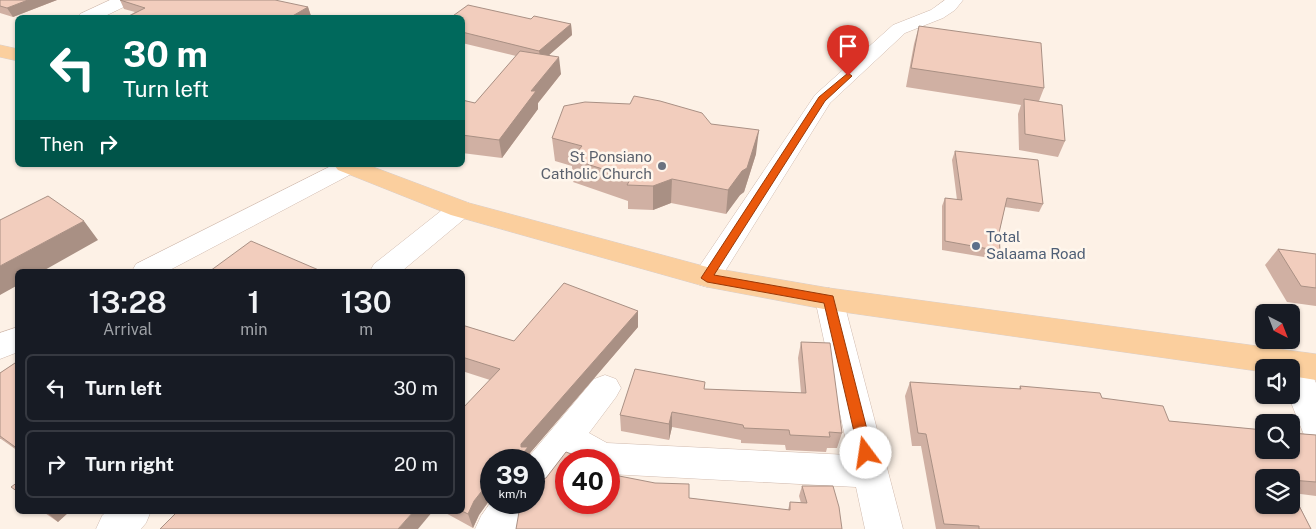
<!DOCTYPE html>
<html lang="en">
<head>
<meta charset="utf-8">
<style>
	body { margin:0; font-family:"Public Sans",sans-serif; background:#242831; color:#f1f3f6; height:100vh; display:flex; flex-direction:column; font-size:19px; white-space:nowrap }
	* { box-sizing:border-box; margin:0 }
	p { font-size:16px; color:#9ea1a6 }
	.icon { flex:none; width:28px; height:28px; fill:none; stroke:currentColor; stroke-width:2; stroke-linecap:round; stroke-linejoin:round }
	.map { position:relative; flex:1; overflow:hidden }
	.details { position:absolute; left:15px; top:269px; width:450px; height:245px; display:flex; flex-direction:column; background:#171b24; border-radius:8px; box-shadow:0 1px 4px #0004 }
	.details>* { flex:none }
	.top-card { position:absolute; left:15px; top:15px; width:450px; height:152px; border-radius:8px; box-shadow:0 1px 4px #0004; background:#00695c; color:#fff; overflow:hidden }
	.needle { width:32px; rotate:138deg }
	.buttons { position:absolute; left:1255px; top:304px; display:grid; gap:10px }
	.buttons a { display:grid; place-items:center; width:45px; height:45px; border-radius:8px; background:#171b24; box-shadow:0 1px 4px #0004; font-size:25px }
	.speed { position:absolute; left:480px; top:449px; display:flex; gap:10px; font-size:25px; font-weight:700; text-align:center }
	.speed>* { display:grid; place-content:center; width:65px; height:65px; border-radius:50%; background:#171b24; box-shadow:0 1px 4px #0004; line-height:1 }
	.speed small { font-size:12px; font-weight:400 }
	.speed .limit { border:8px solid #d22; background:#fff; color:#111 }
	.pin { position:absolute; display:grid; place-items:center; width:42px; height:42px; color:#fff; margin:-51px -21px; border-radius:50% 50% 50% 0; rotate:-45deg; box-shadow:0 0 5px #0007 }
	.pin .icon { rotate:45deg }
	.me { position:absolute; width:55px; margin:-28px; rotate:346deg; stroke-linejoin:round; filter:drop-shadow(0 0 4px #0008) }
	.turn { display:flex; align-items:center; gap:18px; height:105px; padding:0 25px; font-size:22px }
	.turn .icon { width:65px; height:65px; stroke-width:2.5 }
	.turn b { display:block; font-size:35px; line-height:42px }
	.then { display:flex; align-items:center; height:48px; padding:0 25px; background:#0003; gap:10px; font-size:19px }
	.eta { display:flex; justify-content:space-evenly; align-items:center; height:85px; text-align:center }
	.eta b { font-size:30px; font-weight:600; line-height:35px }
	ul { padding:0; list-style:none }
	li { display:flex; align-items:center; gap:15px; height:68px; margin:0 10px 8px; padding:0 15px; border:2px solid #363941; border-radius:8px }
	li div { flex:1 }
	li b { display:block; font-size:19px }
	li em { font-style:normal }
	.map>svg:first-child { display:block }
	.lines { fill:none; stroke-linecap:round; stroke-linejoin:round }
	.minor-casing { stroke:#d0baae; stroke-width:1 }
	.major-casing { stroke:#d9cfcc; stroke-width:1 }
	.minor { fill:#fff; fill-rule:evenodd }
	.major { fill:#fbcf9e; fill-rule:evenodd }
	.wall { fill:#d0b0a3; fill-rule:evenodd }
	.shaded-wall { fill:#a99084 }
	.building { fill:#f2cdbd; stroke:#a99084 }
	.route { fill:#ea580c; stroke:#983908 }
	.worship-dot { fill:#6b7280; stroke:#fff6ec; stroke-width:2 }
	.service-dot { fill:#5c6f8a; stroke:#fff6ec; stroke-width:2 }
	.labels { text-anchor:middle; stroke-width:5; stroke-linejoin:round; paint-order:stroke }
	.worship-label { font-size:15px; fill:#5b616d; stroke:#fff6ec; text-anchor:end }
	.service-label { font-size:15px; fill:#4e5e75; stroke:#fff6ec; text-anchor:start }
</style>
</head>
<body>
<div class="map">
<svg width="1316" height="529" viewBox="0 0 1316 529">
	<rect width="100%" height="100%" fill="#fdf1e6"/>
	<g class="lines">
		<!-- minor casing -->
		<g class="minor-casing">
			<g id="minor">
				<path d="M110,0H133L130,4L101,18H77L80,14Z"/>
				<path d="M945,0H963L955,10L943,18L905,33L830,103L717,284L707,287L697,284L693,277L697,270L815,95L893,25L931,10Z"/>
				<path d="M333,165L361,166L357,171L168,271H132L136,264Z"/>
				<path d="M460,201L469,203L473,209L469,215L402,271H370L374,264L451,203Z"/>
				<path d="M829,288L839,292L843,299L903,529H865L856,487L609,474V460H566V463L547,488L534,493V460H526L594,379L605,375L616,379L621,388L616,397L589,433L607,443L849,455L815,299L819,292Z"/>
				<path d="M18,327V352L0,359V333Z"/>
				<path d="M1293,353L1304,356L1316,383V439L1304,435L1288,395H1291V368H1278L1277,365L1282,356Z"/>
				<path d="M491,502H532L516,529H475L481,516Z"/>
				<path d="M107,511H151L146,523L141,529H96L102,516Z"/>
			</g>
		</g>
		<!-- major casing -->
		<g class="major-casing">
			<g id="major">
				<path d="M0,45L18,49V61L0,57Z"/>
				<path d="M334,165H368L469,203L707,267L829,288L1316,354V380L1291,376V368H1264V372L829,310L707,287L451,215L338,170Z"/>
			</g>
		</g>
		<!-- minor -->
		<use href="#minor" class="minor"/>
		<!-- major -->
		<use href="#major" class="major"/>
	</g>
	<!-- wall -->
	<g class="wall">
		<path d="M0,0H57L13,17L0,13Z"/>
		<path d="M120,0L308,7L311,16L309,18H125L135,12L124,9Z"/>
		<path d="M462,18L531,19L571,24L572,35L549,55L561,74L538,103V109L502,158L462,153V100L475,103L516,56L462,43Z"/>
		<path d="M919,26L1044,88L1039,101L1065,141L1058,157L1019,150L1018,114L1021,105L906,87L914,44Z"/>
		<path d="M711,124L756,154L744,192L740,195L726,214L671,203L653,210L628,209V201L573,182L572,166L555,161L552,138Z"/>
		<path d="M955,151L1043,204L1039,212L1005,207L999,233L1000,251L996,259L942,250V206L945,198L957,200L952,160Z"/>
		<path d="M1278,249L1316,254V306L1287,302L1265,265Z"/>
		<path d="M638,311V327L530,453L532,460H491V501H489L479,515L473,528L442,511H462L490,380L462,371V325L514,341Z"/>
		<path d="M801,342L842,433L837,448H827L826,452L786,450L785,445L741,443V440L672,427L669,440L621,431L620,415L705,389L801,393L798,358Z"/>
		<path d="M18,361V451L1,439H0V373Z"/>
		<path d="M910,382L1019,389L1020,386L1102,398L1169,421L1316,435V496L1293,493L1311,529H936L921,446H912L905,396ZM1264,478H1291V505Z"/>
		<path d="M802,486L842,529L566,502L689,498L788,510L790,502L801,503L799,496Z"/>
		<path d="M42,511H70L58,522Z"/>
	</g>
	<!-- shaded-wall -->
	<g class="shaded-wall">
		<path d="M28,0H57L13,17L7,8Z"/>
		<path d="M308,7L311,16L309,18H289Z"/>
		<path d="M571,24L572,35L541,62L539,51Z"/>
		<path d="M559,57L561,74L538,103V109L502,158L499,140L531,91Z"/>
		<path d="M759,130L756,154L744,192L740,195L726,214L728,190Z"/>
		<path d="M672,179L671,203L653,210V186Z"/>
		<path d="M84,221L98,240L43,271H18V285L0,295V266Z"/>
		<path d="M638,311V327L530,453L532,460H518L521,444Z"/>
		<path d="M672,412V427L669,440V424Z"/>
		<path d="M485,487L489,501L479,515L473,528L468,514L474,501Z"/>
		<path d="M45,511H70L58,522Z"/>
		<path d="M414,511H433L418,529H398Z"/>
	</g>
	<!-- building -->
	<g class="building">
		<path d="M0,0H28L7,8L0,6Z"/>
		<path d="M120,0H275L308,7L289,18H125L145,8Z"/>
		<path d="M468,5L531,19L534,16L571,24L539,51L462,32V18H450Z"/>
		<path d="M919,26L1041,43L1044,88L911,68Z"/>
		<path d="M520,51L559,57L531,91H536L499,140L462,135V100L475,103Z"/>
		<path d="M634,96L660,101L702,113L711,124L759,130L747,168L742,171L728,190L672,179L653,186L627,185L631,178L571,159L582,146L552,138L564,106L585,102L630,104Z"/>
		<path d="M1024,99L1062,105L1065,141L1025,134Z"/>
		<path d="M955,151L1038,160L1043,204L1007,198L999,233L1000,251L945,241V198L962,200Z"/>
		<path d="M48,196L84,221L0,266V220Z"/>
		<path d="M251,241L321,271H210Z"/>
		<path d="M1278,249L1316,254V288L1301,286Z"/>
		<path d="M564,283L638,311L521,444V447H528L518,460H491V486L485,487L474,501L468,514L462,511V409L500,369L462,357V325L514,341Z"/>
		<path d="M801,342L830,343L842,433L829,432L830,437L790,435L789,430L744,428L743,425L672,412L669,424L620,415L635,369L705,382L704,389L806,393Z"/>
		<path d="M18,361V449L0,436V373Z"/>
		<path d="M910,382L1021,389L1020,386L1100,393L1102,398L1163,406L1169,421L1264,430V450H1291V433L1316,435V482L1291,480V478H1264V505H1291V490L1311,529H979V526L944,524L926,434L918,433Z"/>
		<path d="M566,452L587,460H566V502H609V474L655,483L689,484V498L790,510V502L807,503L802,486H833L839,507L842,529H516L519,512L525,502H534V483L546,478Z"/>
		<path d="M18,482V492L11,487Z"/>
		<path d="M178,511H414L398,529H160Z"/>
	</g>
	<!-- route -->
	<path class="route" d="M848,73L852,76L825,101L714,275L833,296L873,453L871,458L866,460L861,458L859,453L824,303L707,282L701,278L819,97Z"/>
	<!-- markers -->
	<circle class="worship-dot" cx="662" cy="166" r="5"/>
	<circle class="service-dot" cx="976" cy="246" r="5"/>
	<g class="labels">
		<!-- worship labels -->
		<g class="worship-label">
			<text x="652" y="162">St Ponsiano<tspan x="652" dy="17">Catholic Church</tspan></text>
		</g>
		<!-- service labels -->
		<g class="service-label">
			<text x="986" y="242">Total<tspan x="986" dy="17">Salaama Road</tspan></text>
		</g>
	</g>
</svg>
<div class="buttons">
<a><svg class="needle" viewBox="-14 -14 28 28"><path d="M0-13l5 13h-10z" fill="#e53935"/><path d="M0 13l5-13h-10z" fill="#9ea1a6"/></svg></a>
<a><svg class="icon" aria-label="sound" viewBox="0 0 24 24"><path d="M4 9h4l5-4v14l-5-4H4zM17 9q2 3 0 6"/></svg></a>
<a><svg class="icon" aria-label="search" viewBox="0 0 24 24"><circle cx="10" cy="10" r="6"/><path d="M15 15l6 6"/></svg></a>
<a><svg class="icon" aria-label="layers" viewBox="0 0 24 24"><path d="M12 4l9 5-9 5-9-5zM3 14l9 5 9-5"/></svg></a>
</div>
<div class="speed"><div>39<small>km/h</small></div><div class="limit">40</div></div>
<div class="pin" style="left:848px;top:76px;background:#d93025"><svg class="icon" aria-label="arrive" viewBox="0 0 24 24"><path d="M6 21V4h12l-3 4 3 4H6"/></svg></div>
<svg class="me" style="left:866px;top:453px" viewBox="-20 -20 40 40"><circle r="19" fill="#fff"/><path d="M0-13L10 11 0 6-10 11z" fill="#ea580c"/></svg>
<div class="top-card">
<div class="turn"><svg class="icon" aria-label="left" viewBox="0 0 24 24"><path d="M17 20v-9H6M10 6l-5 5 5 5"/></svg><div><b>30 m</b>Turn left</div></div>
<div class="then">Then<svg class="icon" aria-label="right" viewBox="0 0 24 24"><path d="M7 20v-9h11M14 6l5 5-5 5"/></svg></div>
</div>
<section class="details">
<div class="eta">
<div><b>13:28</b><p>Arrival</p></div>
<div><b>1</b><p>min</p></div>
<div><b>130</b><p>m</p></div>
</div>
<ul>
<li><svg class="icon" aria-label="left" viewBox="0 0 24 24"><path d="M17 20v-9H6M10 6l-5 5 5 5"/></svg><div><b>Turn left</b></div><em>30 m</em></li>
<li><svg class="icon" aria-label="right" viewBox="0 0 24 24"><path d="M7 20v-9h11M14 6l5 5-5 5"/></svg><div><b>Turn right</b></div><em>20 m</em></li>
</ul>
</section>
</div>
</body>
</html>
